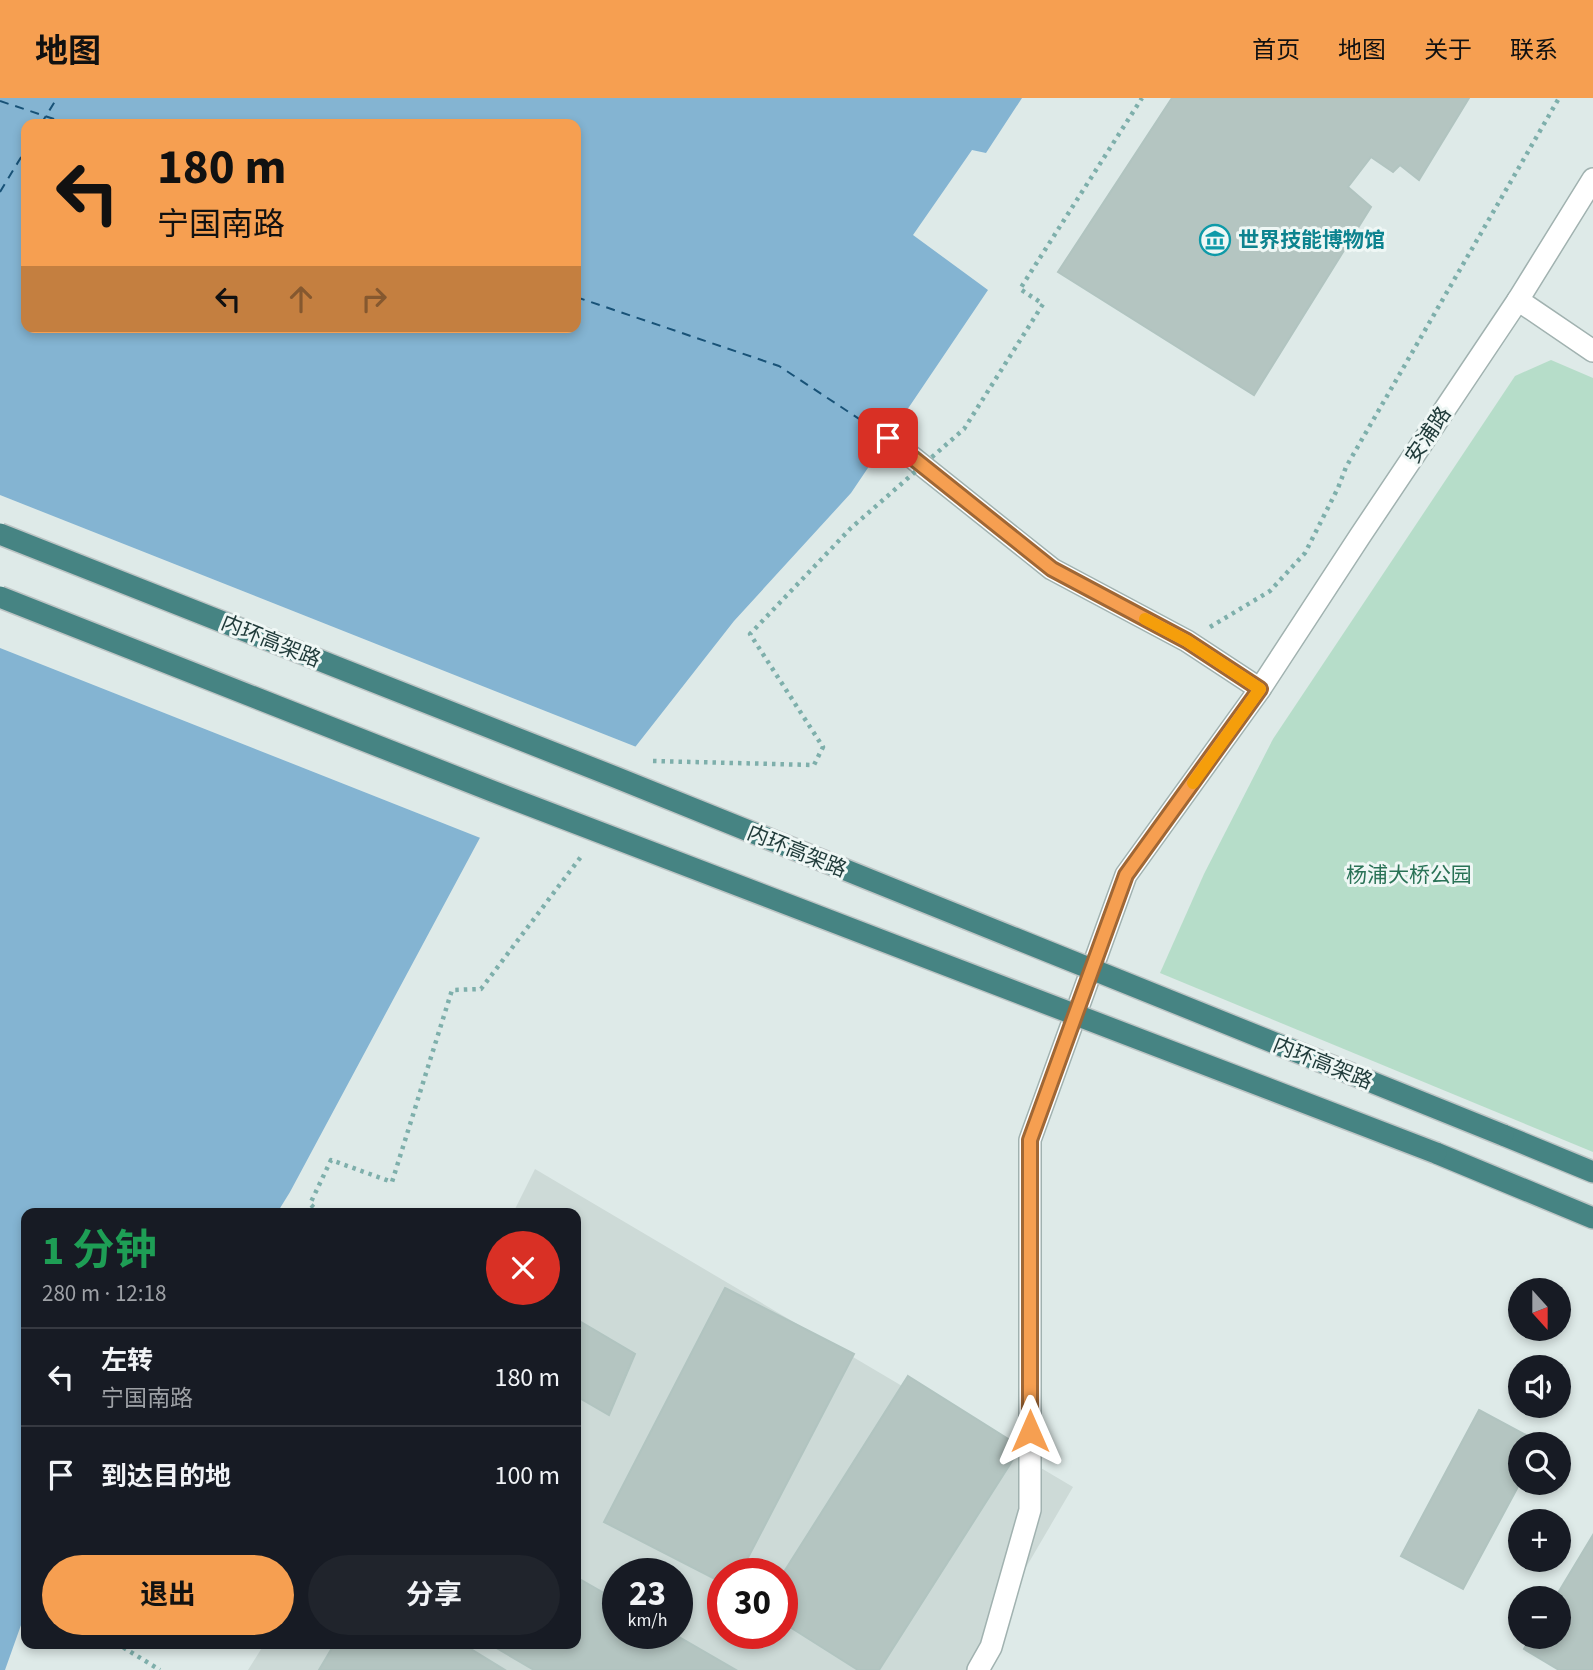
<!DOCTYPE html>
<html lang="zh">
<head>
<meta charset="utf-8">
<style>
	body { margin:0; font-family:"Source Sans 3","Noto Sans SC",sans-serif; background:#20242c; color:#f1f3f6; height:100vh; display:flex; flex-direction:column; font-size:26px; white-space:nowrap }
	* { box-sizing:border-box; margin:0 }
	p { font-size:23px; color:#9ea1a6 }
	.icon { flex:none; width:38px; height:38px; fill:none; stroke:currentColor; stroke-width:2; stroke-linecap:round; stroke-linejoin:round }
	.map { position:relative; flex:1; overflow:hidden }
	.drawer { position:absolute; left:21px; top:1110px; width:560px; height:441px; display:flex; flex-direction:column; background:#171b24; border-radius:14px; box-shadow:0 4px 10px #0003 }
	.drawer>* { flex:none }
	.top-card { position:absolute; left:21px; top:21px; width:560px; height:214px; border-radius:14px; box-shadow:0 4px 10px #0003; background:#f69f51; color:#111; overflow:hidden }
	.needle { width:46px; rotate:159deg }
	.controls { position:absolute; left:1508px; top:1180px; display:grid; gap:14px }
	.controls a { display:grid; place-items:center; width:63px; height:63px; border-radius:50%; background:#171b24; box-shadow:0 4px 10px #0003; font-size:35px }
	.speed { position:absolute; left:602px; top:1460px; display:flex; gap:14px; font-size:35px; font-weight:700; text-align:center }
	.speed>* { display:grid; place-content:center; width:91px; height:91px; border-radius:50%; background:#171b24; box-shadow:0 4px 10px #0003; line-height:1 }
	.speed small { font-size:18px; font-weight:400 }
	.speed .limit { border:10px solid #d22; background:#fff; color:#111 }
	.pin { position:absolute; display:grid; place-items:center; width:60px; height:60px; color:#fff; margin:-30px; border-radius:14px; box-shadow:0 4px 10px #0006 }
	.me { position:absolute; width:77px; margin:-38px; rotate:0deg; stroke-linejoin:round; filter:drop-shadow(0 0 5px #0008) }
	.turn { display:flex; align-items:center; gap:24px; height:147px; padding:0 21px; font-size:32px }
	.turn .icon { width:91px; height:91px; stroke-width:2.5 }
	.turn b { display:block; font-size:49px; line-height:60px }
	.lanes { display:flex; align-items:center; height:66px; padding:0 21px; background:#0003; justify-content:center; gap:35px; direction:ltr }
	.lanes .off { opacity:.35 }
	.round { display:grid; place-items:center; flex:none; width:74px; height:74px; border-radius:37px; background:#20242c }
	.overview { display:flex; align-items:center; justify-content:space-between; height:119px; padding:0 21px }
	h1 { font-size:42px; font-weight:700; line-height:52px; color:#1e9e55 }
	.button { display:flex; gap:14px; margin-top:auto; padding:14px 21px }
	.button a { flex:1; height:80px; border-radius:42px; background:#f69f51; color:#111; font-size:28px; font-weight:700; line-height:80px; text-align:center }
	.button a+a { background:#20242c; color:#f1f3f6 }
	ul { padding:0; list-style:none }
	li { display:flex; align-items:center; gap:21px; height:98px; padding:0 21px; border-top:2px solid #363941 }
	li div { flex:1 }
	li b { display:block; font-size:26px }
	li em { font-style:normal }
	header { display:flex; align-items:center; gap:42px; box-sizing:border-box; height:98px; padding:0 35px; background:#f69f51; color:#111 }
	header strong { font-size:33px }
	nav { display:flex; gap:38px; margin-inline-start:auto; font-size:24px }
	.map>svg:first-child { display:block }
	.built { fill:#cddad7; fill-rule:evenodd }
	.green { fill:#b6ddc9 }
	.water { fill:#84b4d2; fill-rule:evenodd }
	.pier { fill:#deeae8 }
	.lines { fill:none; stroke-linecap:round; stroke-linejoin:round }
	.ferry { stroke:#185277; stroke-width:2; stroke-dasharray:9 7; stroke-linecap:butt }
	.building { fill:#b4c5c1; stroke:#b1c4c0; stroke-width:2 }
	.minor-casing { stroke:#a1b2b0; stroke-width:24 }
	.trunk-casing { stroke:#bcc4c4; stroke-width:24 }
	.path { stroke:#7eafab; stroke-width:4.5; stroke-dasharray:3.5 5; stroke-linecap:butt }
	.minor { stroke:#fff; stroke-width:21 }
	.trunk { stroke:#468483; stroke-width:21 }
	.trunk-bridge-casing { stroke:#bcc4c4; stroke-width:24; stroke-linecap:butt }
	.path-bridge { stroke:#7eafab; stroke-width:4.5; stroke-dasharray:3.5 5; stroke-linecap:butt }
	.trunk-bridge { stroke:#468483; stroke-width:21 }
	.route-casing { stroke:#a06735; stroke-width:18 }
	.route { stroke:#f69f51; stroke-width:12 }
	.slow { stroke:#f59e0b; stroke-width:12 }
	.labels { text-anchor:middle; stroke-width:6; stroke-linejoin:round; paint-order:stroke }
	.culture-label { font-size:21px; font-weight:bold; fill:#0d838f; stroke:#eff7f5; text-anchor:start }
	.street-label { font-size:21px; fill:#1f3a39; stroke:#eff7f5 }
	.park-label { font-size:21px; fill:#297256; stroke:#eff7f5 }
</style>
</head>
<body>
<header>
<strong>地图</strong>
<nav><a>首页</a><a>地图</a><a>关于</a><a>联系</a></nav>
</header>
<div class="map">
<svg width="1593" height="1572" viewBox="0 0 1593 1572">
	<rect width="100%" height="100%" fill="#deeae8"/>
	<!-- built -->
	<path class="built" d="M535,1071L1073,1389L966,1572H248L265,1545H576V1115H513ZM618,1475H677V1535H618ZM723,1475H782V1535H723Z"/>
	<!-- green -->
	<path class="green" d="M1551,262L1593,280V1054L1160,875L1204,776L1273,641L1515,278Z"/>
	<!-- water -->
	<path class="water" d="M0,0H1022L986,55L972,52L913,137L988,192L851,395L734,523L567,736L497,708L290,1094L277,1115H26V1513L5,1572H0ZM26,26H576V229H26Z"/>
	<!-- pier -->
	<path class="pier" d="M0,397L639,650L569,739H566L499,712L483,741L0,550Z"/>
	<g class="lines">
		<!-- ferry -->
		<g class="ferry">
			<path d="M0,3L69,26"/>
			<path d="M41,26L57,0"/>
			<path d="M0,94L26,51"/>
			<path d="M576,199L779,268L879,334"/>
		</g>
	</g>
	<!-- building -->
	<g class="building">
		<path d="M1172,0H1469L1419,82L1400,67L1393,74L1371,59L1348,89L1371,109L1254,297L1058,174Z"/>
		<path d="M725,1190L854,1256L740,1475H723V1485L604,1424Z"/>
		<path d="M576,1221L635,1256L609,1317L576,1298Z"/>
		<path d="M908,1278L1021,1349L879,1572H858L782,1524V1477Z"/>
		<path d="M1479,1312L1541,1345L1521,1346V1383L1463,1491L1401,1458Z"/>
		<path d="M1593,1437V1572H1559L1524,1551L1531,1538H1559V1500H1555Z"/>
		<path d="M576,1479L618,1503V1535H672L736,1572H534L488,1545H576Z"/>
		<path d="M335,1545H461L505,1572H319Z"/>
	</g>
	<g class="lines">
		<!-- minor casing -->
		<g class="minor-casing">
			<g id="minor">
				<path d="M1518,202L1593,253"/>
				<path d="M888,340L1052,471L1187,543L1260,591"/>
				<path d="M978,1572L991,1549L1030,1412V1042L1126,777L1260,591L1360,438L1518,202L1593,81"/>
			</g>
		</g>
		<!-- trunk casing -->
		<g class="trunk-casing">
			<g id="trunk">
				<path d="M1503,1037L1593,1074"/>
				<path d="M1436,1055L1593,1120"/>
			</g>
		</g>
		<!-- path -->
		<g class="path">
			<path d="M1210,529L1270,493L1305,455L1338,390L1346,369L1559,0"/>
			<path d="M320,1115L310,1106L331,1062L392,1084L452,892L481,891L583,756"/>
			<path d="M116,1545L160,1572"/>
		</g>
		<!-- minor -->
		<use href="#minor" class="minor"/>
		<!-- trunk -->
		<use href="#trunk" class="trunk"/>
		<!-- trunk-bridge casing -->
		<g class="trunk-bridge-casing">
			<g id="trunk-bridge">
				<path d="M0,436L615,679L1503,1037"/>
				<path d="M0,499L492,693L1436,1055"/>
			</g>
		</g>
		<!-- path-bridge -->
		<path class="path-bridge" d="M653,663L814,667L823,649L750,536L851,430L964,331L1043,206L1020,191L1142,0"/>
		<!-- trunk-bridge -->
		<use href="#trunk-bridge" class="trunk-bridge"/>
	</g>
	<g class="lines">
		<!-- route casing -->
		<g class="route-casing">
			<path id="route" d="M888,340L1052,471L1187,543L1260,591L1126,777L1030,1042V1333"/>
		</g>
		<!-- route -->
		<use href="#route" class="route"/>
		<!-- slow -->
		<path class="slow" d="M1145,521L1187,543L1260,591L1193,685"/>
	</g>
	<!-- icons -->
	<defs>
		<g id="museum-ring" transform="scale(1.575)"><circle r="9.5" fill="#eff7f5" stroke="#0f9aa8" stroke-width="1.5"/><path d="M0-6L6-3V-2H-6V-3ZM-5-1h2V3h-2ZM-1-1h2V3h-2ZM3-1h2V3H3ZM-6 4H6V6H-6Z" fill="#0f9aa8"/></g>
	</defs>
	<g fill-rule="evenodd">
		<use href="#museum-ring" x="1215" y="142"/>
	</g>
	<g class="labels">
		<!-- culture labels -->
		<g class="culture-label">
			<text x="1238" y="149">世界技能博物馆</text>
		</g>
		<!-- street labels -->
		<g class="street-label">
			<text transform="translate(1428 337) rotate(-56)" y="7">安浦路</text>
			<text transform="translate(271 543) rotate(22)" y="7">内环高架路</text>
			<text transform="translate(797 753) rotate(22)" y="7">内环高架路</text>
			<text transform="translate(1323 965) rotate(22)" y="7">内环高架路</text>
		</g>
		<!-- park labels -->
		<g class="park-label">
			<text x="1409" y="784">杨浦大桥公园</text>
		</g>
	</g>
</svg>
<div class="controls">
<a><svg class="needle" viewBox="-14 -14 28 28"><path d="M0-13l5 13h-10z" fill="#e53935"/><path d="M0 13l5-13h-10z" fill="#9ea1a6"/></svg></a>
<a><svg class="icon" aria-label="sound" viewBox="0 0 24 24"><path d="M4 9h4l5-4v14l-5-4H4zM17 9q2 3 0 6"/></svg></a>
<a><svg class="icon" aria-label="search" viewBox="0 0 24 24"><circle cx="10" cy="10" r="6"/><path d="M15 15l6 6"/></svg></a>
<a>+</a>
<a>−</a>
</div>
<div class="speed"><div>23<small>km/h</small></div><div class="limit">30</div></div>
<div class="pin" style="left:888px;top:340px;background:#d93025"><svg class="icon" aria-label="arrive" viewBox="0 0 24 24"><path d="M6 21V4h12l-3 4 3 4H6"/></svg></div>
<svg class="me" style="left:1030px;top:1333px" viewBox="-20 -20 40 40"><path d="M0-17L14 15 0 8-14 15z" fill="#f69f51" stroke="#fff" stroke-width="4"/></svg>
<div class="top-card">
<div class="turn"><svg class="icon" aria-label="left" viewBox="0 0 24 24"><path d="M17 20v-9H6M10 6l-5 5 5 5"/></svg><div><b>180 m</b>宁国南路</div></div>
<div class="lanes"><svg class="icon" aria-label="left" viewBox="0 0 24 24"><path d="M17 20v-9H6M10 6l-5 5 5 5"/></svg><svg class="icon off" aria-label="ahead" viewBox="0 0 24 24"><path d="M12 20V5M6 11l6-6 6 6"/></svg><svg class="icon off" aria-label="right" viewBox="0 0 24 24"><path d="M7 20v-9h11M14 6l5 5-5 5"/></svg></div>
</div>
<section class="drawer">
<div class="overview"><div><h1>1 分钟</h1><p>280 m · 12:18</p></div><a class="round" style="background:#d93025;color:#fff"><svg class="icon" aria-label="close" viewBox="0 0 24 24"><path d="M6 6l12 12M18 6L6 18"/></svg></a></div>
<ul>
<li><svg class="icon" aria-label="left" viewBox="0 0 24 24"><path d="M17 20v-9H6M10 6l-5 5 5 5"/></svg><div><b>左转</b><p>宁国南路</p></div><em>180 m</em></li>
<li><svg class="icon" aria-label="arrive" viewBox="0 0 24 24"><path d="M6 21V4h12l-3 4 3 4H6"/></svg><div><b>到达目的地</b></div><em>100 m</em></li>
</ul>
<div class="button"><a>退出</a><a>分享</a></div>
</section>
</div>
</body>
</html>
